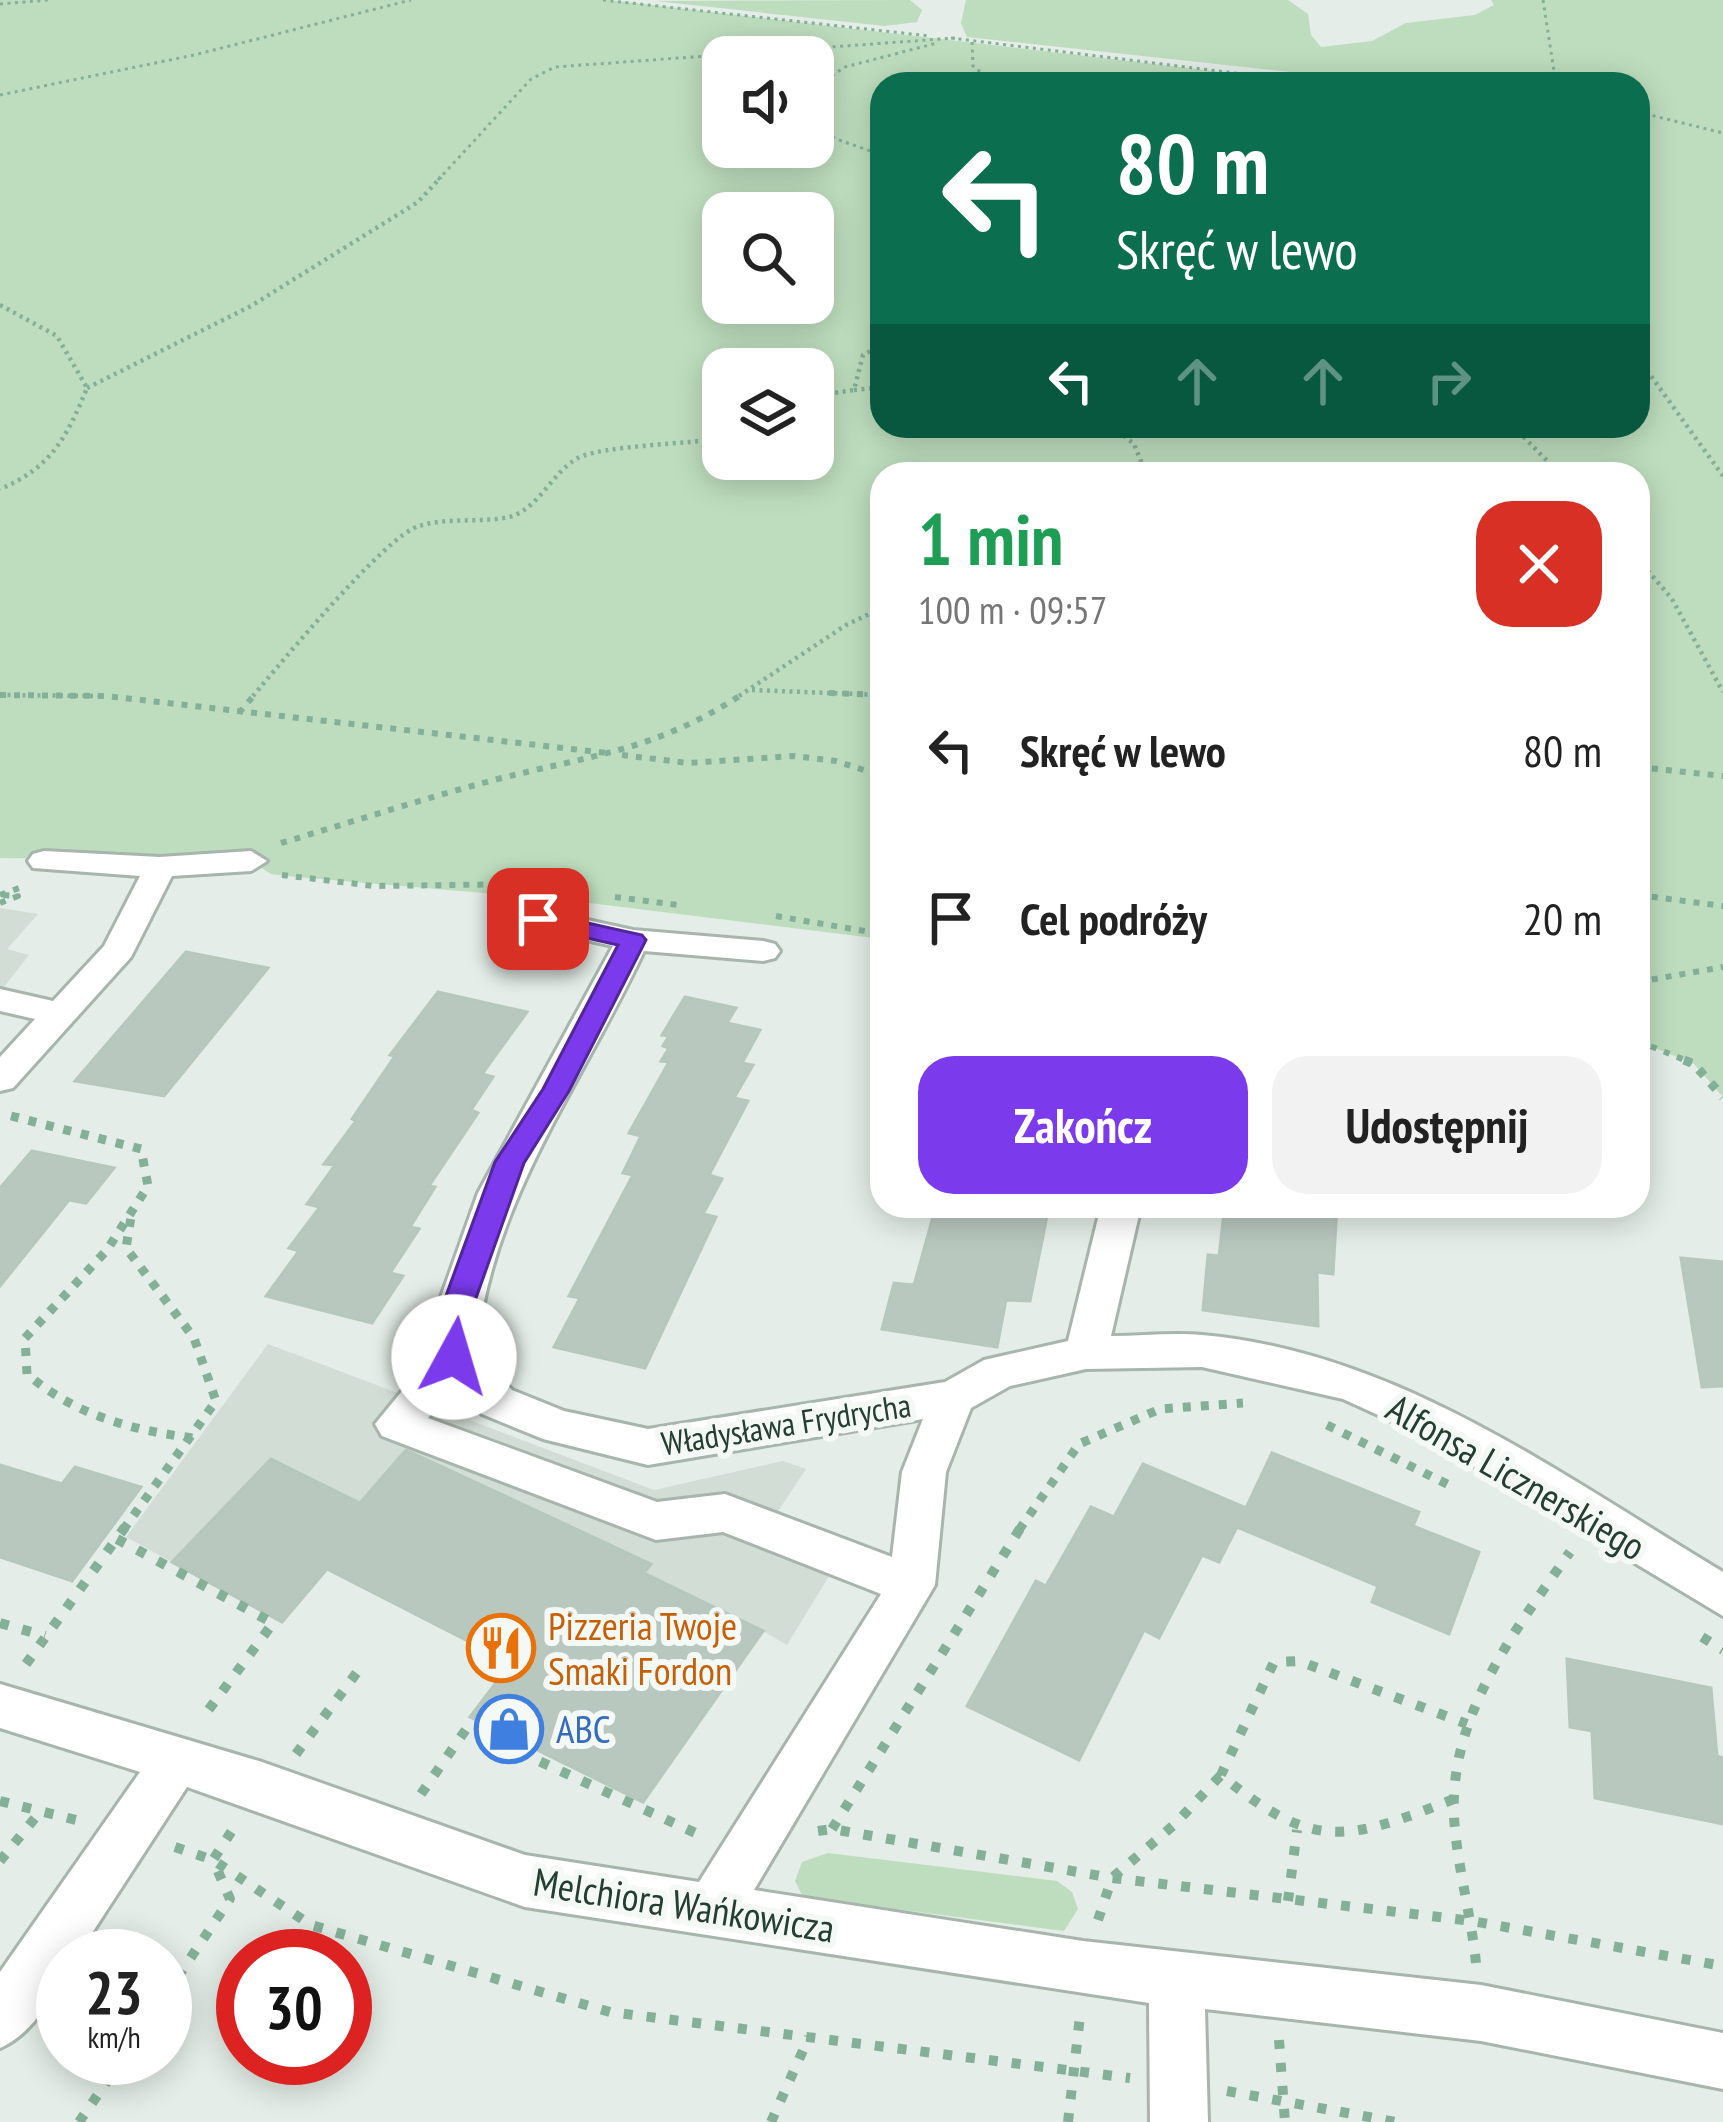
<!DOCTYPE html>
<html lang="pl">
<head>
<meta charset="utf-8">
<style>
	body { margin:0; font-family:"PT Sans Narrow",sans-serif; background:#f2f2f2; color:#222; height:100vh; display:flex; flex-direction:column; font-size:45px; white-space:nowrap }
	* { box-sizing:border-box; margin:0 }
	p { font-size:39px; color:#767676 }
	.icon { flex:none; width:66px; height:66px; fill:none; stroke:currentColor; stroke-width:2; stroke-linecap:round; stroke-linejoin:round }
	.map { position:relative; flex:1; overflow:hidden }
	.drawer { position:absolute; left:870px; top:462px; width:780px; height:756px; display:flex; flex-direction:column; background:#fff; border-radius:36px; box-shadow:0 6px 30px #0003 }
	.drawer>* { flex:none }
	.guide { position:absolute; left:870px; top:72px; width:780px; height:366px; border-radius:36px; box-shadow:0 6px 30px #0003; background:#0b6e4f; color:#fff; overflow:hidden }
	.tools { position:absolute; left:702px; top:36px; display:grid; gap:24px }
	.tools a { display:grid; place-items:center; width:132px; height:132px; border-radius:24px; background:#fff; box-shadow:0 6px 30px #0003; font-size:60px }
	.speed { position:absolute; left:36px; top:1929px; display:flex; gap:24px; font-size:60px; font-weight:700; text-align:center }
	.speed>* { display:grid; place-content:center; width:156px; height:156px; border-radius:50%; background:#fff; box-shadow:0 6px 30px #0003; line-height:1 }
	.speed small { font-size:30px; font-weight:400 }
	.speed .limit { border:18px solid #d22; background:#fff; color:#111 }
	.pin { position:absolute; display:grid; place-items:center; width:102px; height:102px; color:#fff; margin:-51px; border-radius:24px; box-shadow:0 6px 18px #0006 }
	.me { position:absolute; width:132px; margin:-66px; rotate:6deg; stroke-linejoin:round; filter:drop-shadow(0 0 9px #0008) }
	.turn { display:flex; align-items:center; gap:42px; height:252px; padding:0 48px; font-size:54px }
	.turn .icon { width:156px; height:156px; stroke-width:2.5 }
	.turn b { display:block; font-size:84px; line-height:102px }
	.lanes { display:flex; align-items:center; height:114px; padding:0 48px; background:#0003; justify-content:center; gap:60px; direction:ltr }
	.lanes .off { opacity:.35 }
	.round { display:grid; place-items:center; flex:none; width:126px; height:126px; border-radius:36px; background:#f2f2f2 }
	.headline { display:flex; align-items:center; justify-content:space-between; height:204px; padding:0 48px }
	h1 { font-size:72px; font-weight:800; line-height:90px; color:#1e9e55 }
	.button { display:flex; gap:24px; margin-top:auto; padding:24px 48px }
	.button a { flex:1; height:138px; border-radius:36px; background:#7c3aed; color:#fff; font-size:48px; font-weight:800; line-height:138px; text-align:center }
	.button a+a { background:#f2f2f2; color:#222 }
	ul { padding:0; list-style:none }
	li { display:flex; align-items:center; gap:36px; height:168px; padding:0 48px }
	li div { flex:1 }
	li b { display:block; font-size:45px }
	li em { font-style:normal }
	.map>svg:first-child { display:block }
	.built { fill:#d2ddd5 }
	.green { fill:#beddbe; fill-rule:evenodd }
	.building { fill:#b9c8bf; stroke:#b6c7bc; stroke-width:3 }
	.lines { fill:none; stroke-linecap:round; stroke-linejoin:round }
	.minor-casing { stroke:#a7b5ac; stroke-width:6 }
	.path-far4 { stroke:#85b098; stroke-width:3; stroke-dasharray:3 4.5; stroke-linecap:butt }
	.path-far3 { stroke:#85b098; stroke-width:4.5; stroke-dasharray:3 4.5; stroke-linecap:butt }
	.path-far2 { stroke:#85b098; stroke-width:6; stroke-dasharray:6 8; stroke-linecap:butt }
	.path-far1 { stroke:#85b098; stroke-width:9; stroke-dasharray:8 10; stroke-linecap:butt }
	.path { stroke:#85b098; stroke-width:10; stroke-dasharray:9 14; stroke-linecap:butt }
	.minor { fill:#fff; fill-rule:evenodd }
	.route { fill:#7c3aed; stroke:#51269a; stroke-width:3 }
	.labels { text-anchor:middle; stroke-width:12; stroke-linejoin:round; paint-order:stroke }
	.street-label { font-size:33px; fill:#243e30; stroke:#f5f9f6 }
	.near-street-label { font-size:39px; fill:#243e30; stroke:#f5f9f6 }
	.near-food-label { font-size:39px; fill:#c56008; stroke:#f5f9f6; text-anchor:start }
	.near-shop-label { font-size:39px; fill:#366cbe; stroke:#f5f9f6; text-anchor:start }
</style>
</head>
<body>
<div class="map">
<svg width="1723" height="2122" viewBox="0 0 1723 2122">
	<rect width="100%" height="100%" fill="#e4ede7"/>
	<!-- built -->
	<g class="built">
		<path d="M0,908L38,914L7,949L29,955L0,992Z"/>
		<path d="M268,1344L654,1490L783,1461L806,1469L775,1516L846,1548L787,1645L763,1631L643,1802L470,1717L510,1662L328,1569L282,1622L126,1537Z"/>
	</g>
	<!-- green -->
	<g class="green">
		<path d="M0,0H609L1324,84H882V426H1638V84H1402L967,37L961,23L966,0H1288L1308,14L1311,35L1321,47L1372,41L1406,23L1475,15L1494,5L1491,0H1723V1097L1694,1064L1638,1041V474H882V939L565,900L296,877L271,874L251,861L0,858ZM723,57H813V147H723ZM723,213H813V303H723ZM723,369H813V459H723Z"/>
		<path d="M910,0L922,10L917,22L885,26L655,1Z"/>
		<path d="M828,1853L1057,1881L1072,1892L1078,1909L1064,1931L803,1897L795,1881L802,1862Z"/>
	</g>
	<!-- building -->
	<g class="building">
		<path d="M186,952L268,968L164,1096L75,1081Z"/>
		<path d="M438,992L527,1012L482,1074L493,1077L471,1110L478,1113L429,1186L435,1187L410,1227L419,1229L390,1273L403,1276L372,1323L266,1296L299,1251L289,1248L320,1207L307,1204L335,1165L324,1164L356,1121L352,1119L395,1056L390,1055Z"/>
		<path d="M685,997L736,1008L727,1023L760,1030L742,1063L753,1065L734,1098L748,1101L709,1175L722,1179L703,1214L716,1217L645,1368L554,1347L580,1298L569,1296L633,1175L623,1173L641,1136L629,1133L669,1062L661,1061L669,1048L663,1046L669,1036L662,1035Z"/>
		<path d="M32,1151L114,1168L86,1203L69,1200L0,1286V1188Z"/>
		<path d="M936,1206H1049L1030,1301L1006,1300L997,1347L882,1329L894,1283L914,1285Z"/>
		<path d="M1241,1206H1337L1333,1274L1317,1272L1318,1326L1203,1310L1208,1255L1219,1256L1224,1213L1242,1216Z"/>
		<path d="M1681,1258L1723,1262V1386L1702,1387Z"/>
		<path d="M406,1450L651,1564L644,1573L763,1631L643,1802L470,1717L511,1663L327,1569L282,1622L172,1562L271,1459L360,1503Z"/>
		<path d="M1272,1453L1419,1512L1413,1526L1479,1552L1449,1634L1372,1602L1378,1586L1237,1527L1219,1562L1202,1555L1159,1638L1144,1630L1079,1760L967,1706L1036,1581L1046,1586L1091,1507L1114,1517L1143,1464L1246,1508Z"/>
		<path d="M0,1465L62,1484L75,1467L141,1487L72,1581L0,1557Z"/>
		<path d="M1567,1659L1711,1688L1717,1756L1723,1758V1824L1595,1798L1592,1731L1570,1727Z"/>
	</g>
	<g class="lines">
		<!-- minor casing -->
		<g class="minor-casing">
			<g id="minor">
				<path d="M44,851L160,857L251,851L267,861L251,871L172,876L131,957L13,1088L0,1091V1057L35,1019L0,1011V989L53,1001L104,946L140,876L33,868L28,861L33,854Z"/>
				<path d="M537,909L633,930L763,941L775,944L780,951L775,958L763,961L644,951C580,1088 492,1198 476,1352L512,1390L564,1411L648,1429L945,1382L984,1360L1068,1341L1101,1206H1141L1111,1336C1141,1336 1173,1332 1202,1335C1397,1352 1561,1475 1723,1572V1616L1420,1434L1343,1399L1202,1367L1086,1369L1010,1386L971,1408L946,1472L935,1585L754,1890L1083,1941L1481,1985L1723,2033V2089L1481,2041L1205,2009L1208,2122H1150L1149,2003L525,1907L187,1787L77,1956H63C63,1990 31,2035 0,2048V1972L140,1772L0,1728V1684L262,1762L525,1855L699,1882L881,1594L723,1532L656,1540L382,1436L375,1424L434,1352L440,1300L478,1193L613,946L525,926L520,919L525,912ZM455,1385L482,1414L543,1439L648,1465L923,1419L902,1472L892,1557L725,1494L657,1502L428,1418Z"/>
			</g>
		</g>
		<!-- path-far4 -->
		<g class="path-far4">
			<path d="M603,0L930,36"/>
			<path d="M1543,0L1556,84"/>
			<path d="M0,4L48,0"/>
			<path d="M951,38L1324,84"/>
			<path d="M972,42L973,66L995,84"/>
			<path d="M813,88L845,67L937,43"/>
			<path d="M0,95L194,55L411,0"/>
			<path d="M1638,112L1723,133"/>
			<path d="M813,125L836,139L882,155"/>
			<path d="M438,180L531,79L555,67L955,38"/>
		</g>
		<!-- path-far3 -->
		<g class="path-far3">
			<path d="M0,305L57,336L87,388C67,437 51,468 0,489"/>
			<path d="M1638,358L1723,476"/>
			<path d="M87,388L251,306L418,202L441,177"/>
			<path d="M854,390L882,387"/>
			<path d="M813,396L854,390L863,355L882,345"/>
			<path d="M1112,426L1134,444L1142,464L1134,474"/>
			<path d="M1513,426L1560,474"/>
			<path d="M1142,464L1194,474"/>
			<path d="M1638,559L1672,599L1723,692"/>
			<path d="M752,690L882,695"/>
			<path d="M0,695L100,696"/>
			<path d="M253,696C280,664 386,535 419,526C448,517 482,523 509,517C538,510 552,472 578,458C600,446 692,443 723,439"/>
			<path d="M739,696L846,625L882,608"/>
		</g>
		<!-- path-far2 -->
		<g class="path-far2">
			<path d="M829,693L882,695"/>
			<path d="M0,695L106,696L607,753"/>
			<path d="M239,713L256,693"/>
			<path d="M622,755L688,763L794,756L836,761L882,776"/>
			<path d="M1638,767L1723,776"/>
			<path d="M281,843C352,822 422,799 494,780C591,755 656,751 744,693"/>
			<path d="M282,875L374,886L530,884"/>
			<path d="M0,895L22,887"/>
			<path d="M1638,895L1723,906"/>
			<path d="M615,897L678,905"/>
			<path d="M0,903L18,896L3,895"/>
			<path d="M776,916L882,934"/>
			<path d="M1638,982L1723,967"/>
			<path d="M1638,1041L1692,1063"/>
		</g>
		<!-- path-far1 -->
		<g class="path-far1">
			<path d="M1684,1060L1694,1064L1723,1097"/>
			<path d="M11,1116L141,1149L148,1186L107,1250L25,1338L27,1374C75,1415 131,1430 193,1438"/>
			<path d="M1327,1425L1453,1487"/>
			<path d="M123,1530L216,1401L194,1338L126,1248L131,1217"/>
			<path d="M1019,1530L1079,1444L1160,1409L1243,1403"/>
		</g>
		<!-- path -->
		<g class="path">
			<path d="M117,1539L273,1623L201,1720"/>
			<path d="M0,1623L45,1636"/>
			<path d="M1702,1637L1723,1650"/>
			<path d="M26,1664L125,1527"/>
			<path d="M296,1754L358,1671"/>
			<path d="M421,1794L467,1728L702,1836"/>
			<path d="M1454,1799C1347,1841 1314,1852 1221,1775L1274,1662L1299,1661L1467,1724"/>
			<path d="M0,1801L80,1821"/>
			<path d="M832,1829L1021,1527"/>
			<path d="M818,1831L832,1829L1112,1878L1472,1921L1723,1966"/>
			<path d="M175,1847L213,1860L311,1925L610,2012L1130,2078"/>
			<path d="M0,1861L39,1813"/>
			<path d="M1288,1901L1297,1830"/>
			<path d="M1098,1920L1112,1878L1175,1824L1221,1775"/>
			<path d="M1476,1963C1471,1914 1457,1866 1454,1817C1449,1716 1515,1630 1570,1552"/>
			<path d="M165,1996L230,1899L213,1860L233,1829"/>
			<path d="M1279,2040L1285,2122"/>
			<path d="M1227,2091L1396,2122"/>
			<path d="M79,2122L123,2058"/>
			<path d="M771,2122L809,2037"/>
			<path d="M1068,2122L1080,2016"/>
		</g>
		<!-- minor -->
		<use href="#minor" class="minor"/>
	</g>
	<!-- route -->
	<path class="route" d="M538,912L642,935L646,940L569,1091L524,1163L471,1312L470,1357L465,1365L454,1369L443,1365L438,1357L440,1312L495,1162L543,1089L618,945L529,925L525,919Z"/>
	<!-- icons -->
	<defs>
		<g id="restaurant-ring" transform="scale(3.45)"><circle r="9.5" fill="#f5f9f6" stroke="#e8710a" stroke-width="1.5"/><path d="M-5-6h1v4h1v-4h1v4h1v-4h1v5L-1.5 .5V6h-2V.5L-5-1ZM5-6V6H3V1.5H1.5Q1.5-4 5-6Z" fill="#e8710a"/></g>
		<g id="shop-ring" transform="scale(3.45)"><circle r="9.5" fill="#f5f9f6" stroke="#3f7fe0" stroke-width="1.5"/><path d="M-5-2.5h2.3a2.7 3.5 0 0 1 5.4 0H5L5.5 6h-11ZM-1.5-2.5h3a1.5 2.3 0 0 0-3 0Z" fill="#3f7fe0"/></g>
	</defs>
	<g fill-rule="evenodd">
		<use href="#restaurant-ring" x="501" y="1648"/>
		<use href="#shop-ring" x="509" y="1729"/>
	</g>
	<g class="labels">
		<!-- street labels -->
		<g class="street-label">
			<text transform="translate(786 1424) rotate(-9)" y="12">Władysława Frydrycha</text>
		</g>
		<!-- near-street labels -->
		<g class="near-street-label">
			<text transform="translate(1516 1477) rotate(30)" y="14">Alfonsa Licznerskiego</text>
			<text transform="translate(684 1905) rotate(9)" y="14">Melchiora Wańkowicza</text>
		</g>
		<!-- near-food labels -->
		<g class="near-food-label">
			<text x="548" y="1640">Pizzeria Twoje<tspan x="548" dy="45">Smaki Fordon</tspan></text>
		</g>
		<!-- near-shop labels -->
		<g class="near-shop-label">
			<text x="556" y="1743">ABC</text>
		</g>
	</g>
</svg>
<div class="tools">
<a><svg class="icon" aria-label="sound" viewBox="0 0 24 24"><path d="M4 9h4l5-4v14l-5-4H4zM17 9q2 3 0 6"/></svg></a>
<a><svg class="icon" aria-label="search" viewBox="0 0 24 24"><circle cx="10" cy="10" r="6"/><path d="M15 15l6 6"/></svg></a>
<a><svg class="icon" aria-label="layers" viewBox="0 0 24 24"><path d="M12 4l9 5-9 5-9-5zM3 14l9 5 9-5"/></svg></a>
</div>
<div class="speed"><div>23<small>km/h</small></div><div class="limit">30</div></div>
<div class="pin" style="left:538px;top:919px;background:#d93025"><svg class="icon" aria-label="arrive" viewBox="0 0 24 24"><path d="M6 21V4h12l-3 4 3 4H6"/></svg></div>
<svg class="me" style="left:454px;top:1357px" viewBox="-20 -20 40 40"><circle r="19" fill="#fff"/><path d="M0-13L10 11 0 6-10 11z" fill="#7c3aed"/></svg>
<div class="guide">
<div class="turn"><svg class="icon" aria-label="left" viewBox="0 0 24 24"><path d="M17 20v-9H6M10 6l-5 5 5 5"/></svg><div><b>80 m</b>Skręć w lewo</div></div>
<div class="lanes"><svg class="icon" aria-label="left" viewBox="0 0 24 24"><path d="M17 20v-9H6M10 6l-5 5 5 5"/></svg><svg class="icon off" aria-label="ahead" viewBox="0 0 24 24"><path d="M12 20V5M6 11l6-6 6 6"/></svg><svg class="icon off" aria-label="ahead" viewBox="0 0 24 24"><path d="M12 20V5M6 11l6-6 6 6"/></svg><svg class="icon off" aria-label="right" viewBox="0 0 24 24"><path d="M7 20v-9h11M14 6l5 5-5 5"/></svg></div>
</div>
<section class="drawer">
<div class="headline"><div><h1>1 min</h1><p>100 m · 09:57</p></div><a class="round" style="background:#d93025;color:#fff"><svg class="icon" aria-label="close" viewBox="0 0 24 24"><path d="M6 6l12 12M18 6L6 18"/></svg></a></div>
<ul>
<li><svg class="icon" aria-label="left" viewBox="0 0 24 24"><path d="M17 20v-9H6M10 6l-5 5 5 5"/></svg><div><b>Skręć w lewo</b></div><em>80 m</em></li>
<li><svg class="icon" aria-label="arrive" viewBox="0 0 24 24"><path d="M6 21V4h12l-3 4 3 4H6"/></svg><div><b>Cel podróży</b></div><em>20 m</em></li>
</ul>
<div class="button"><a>Zakończ</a><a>Udostępnij</a></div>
</section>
</div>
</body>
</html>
